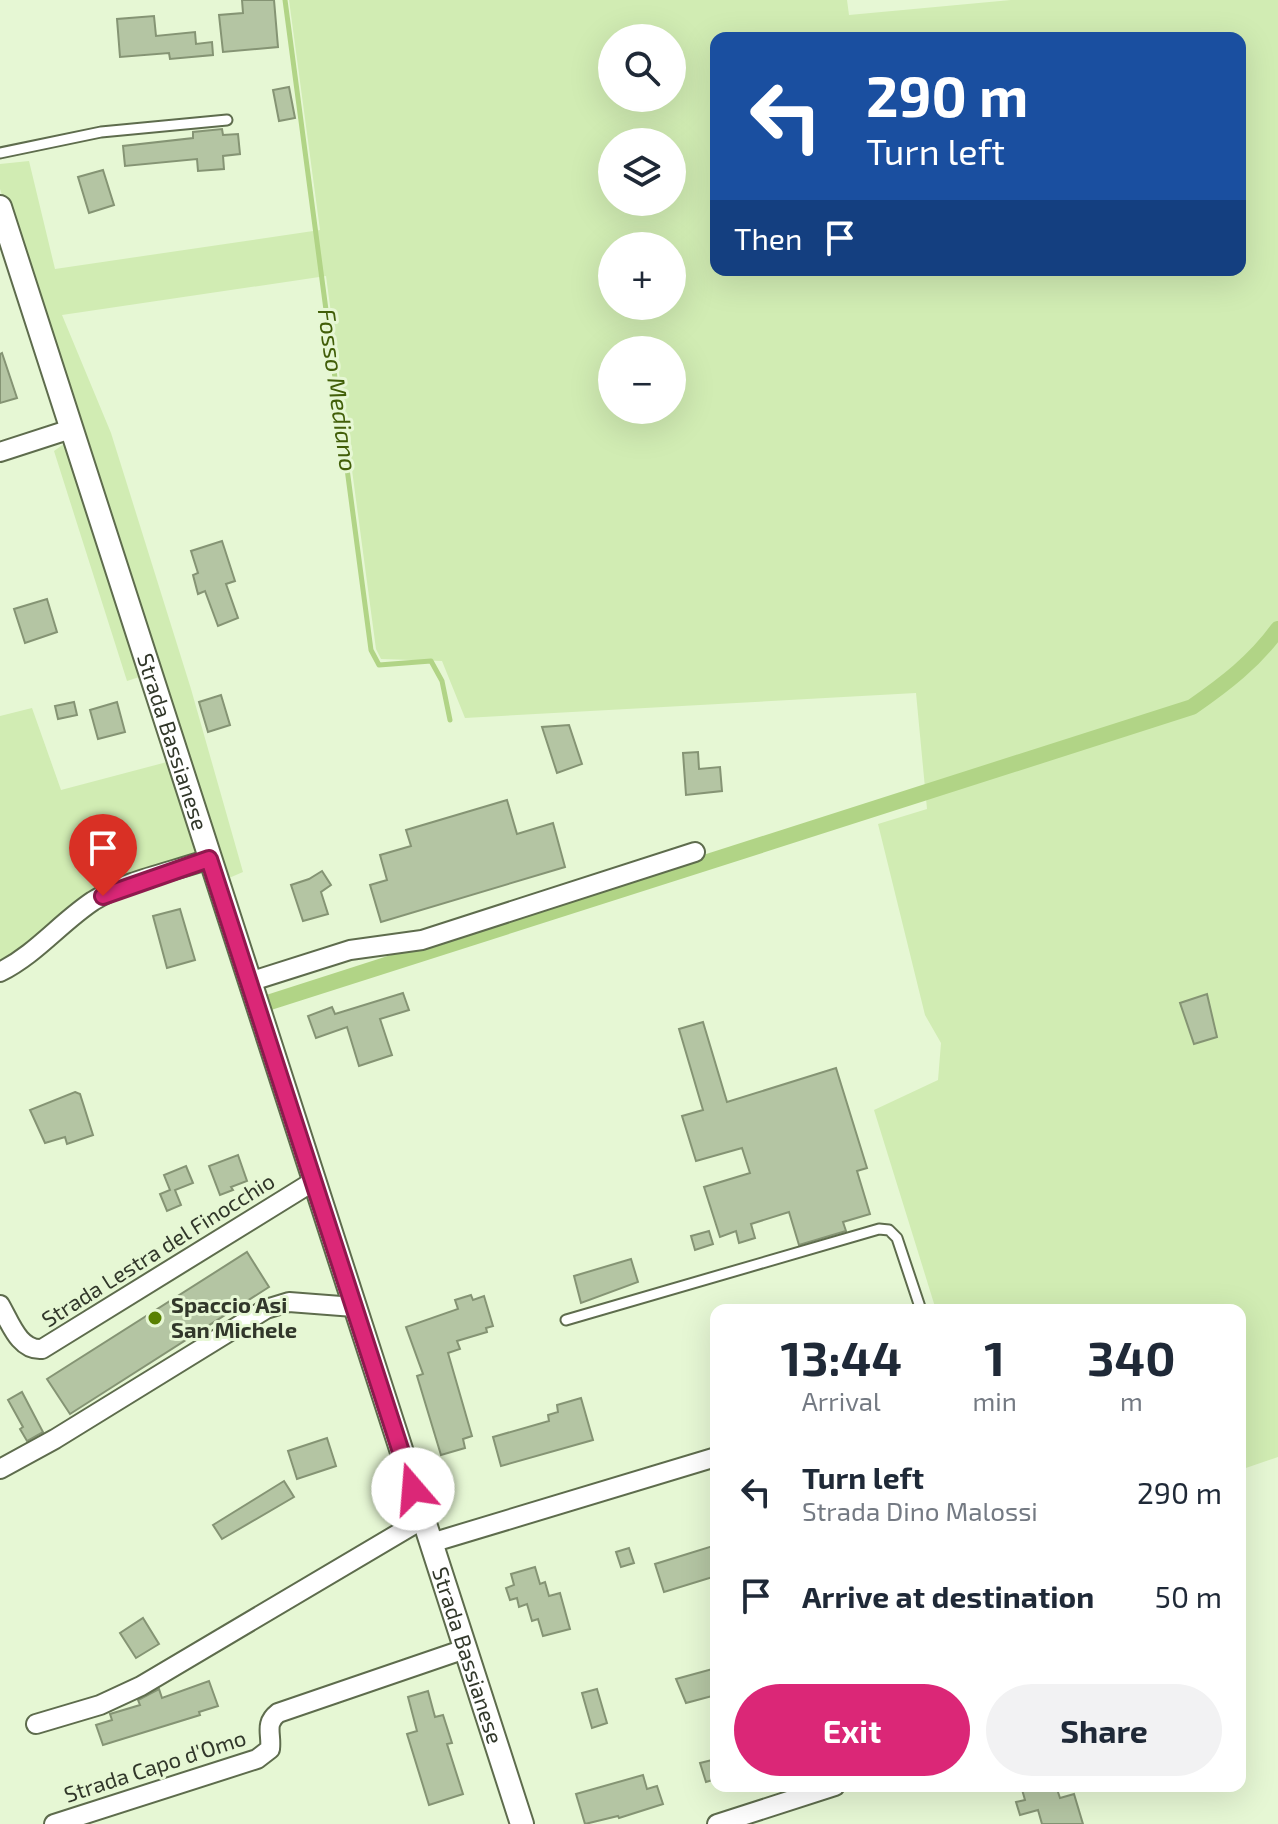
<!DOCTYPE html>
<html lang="en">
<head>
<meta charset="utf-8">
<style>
	body { margin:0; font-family:"Exo 2",sans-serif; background:#f2f2f3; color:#1f2937; height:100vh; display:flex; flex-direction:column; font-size:30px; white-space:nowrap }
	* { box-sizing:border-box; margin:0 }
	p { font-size:26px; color:#747a83 }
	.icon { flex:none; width:44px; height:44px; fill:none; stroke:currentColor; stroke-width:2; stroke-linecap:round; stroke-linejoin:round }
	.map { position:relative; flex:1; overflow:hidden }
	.panel { position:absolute; left:710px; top:1304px; width:536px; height:488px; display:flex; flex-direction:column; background:#fff; border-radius:16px; box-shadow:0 8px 32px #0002 }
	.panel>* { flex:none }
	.banner { position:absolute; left:710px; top:32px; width:536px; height:244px; border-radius:16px; box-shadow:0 8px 32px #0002; background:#1a4fa0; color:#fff; overflow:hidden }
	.tools { position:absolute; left:598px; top:24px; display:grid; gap:16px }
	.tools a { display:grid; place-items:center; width:88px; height:88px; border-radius:50%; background:#fff; box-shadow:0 8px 32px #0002; font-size:40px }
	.pin { position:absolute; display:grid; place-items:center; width:68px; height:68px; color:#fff; margin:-82px -34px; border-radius:50% 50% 50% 0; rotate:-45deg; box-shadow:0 0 8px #0007 }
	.pin .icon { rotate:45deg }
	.me { position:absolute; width:88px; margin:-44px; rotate:342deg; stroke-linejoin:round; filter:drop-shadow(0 0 6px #0008) }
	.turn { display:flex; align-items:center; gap:28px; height:168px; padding:0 24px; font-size:36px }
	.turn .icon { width:104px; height:104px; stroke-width:2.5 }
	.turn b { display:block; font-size:56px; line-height:68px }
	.then { display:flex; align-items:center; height:76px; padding:0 24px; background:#0003; gap:16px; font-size:30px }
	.eta { display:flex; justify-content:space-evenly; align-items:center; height:136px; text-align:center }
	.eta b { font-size:48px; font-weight:700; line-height:56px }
	.button { display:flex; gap:16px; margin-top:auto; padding:16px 24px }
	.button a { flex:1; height:92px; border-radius:48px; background:#db2777; color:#fff; font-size:32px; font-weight:700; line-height:92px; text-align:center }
	.button a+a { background:#f2f2f3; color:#1f2937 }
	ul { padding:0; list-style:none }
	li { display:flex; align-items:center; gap:24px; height:104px; padding:0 24px }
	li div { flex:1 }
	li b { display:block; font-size:30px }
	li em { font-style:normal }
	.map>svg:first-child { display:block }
	.green { fill:#d1ecb3; fill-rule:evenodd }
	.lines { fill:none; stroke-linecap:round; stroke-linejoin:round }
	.stream { stroke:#b1d486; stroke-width:5 }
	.canal { stroke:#b1d486; stroke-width:16 }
	.building { fill:#b4c5a3; stroke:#859474; stroke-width:2 }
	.service-casing { stroke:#5e6c4d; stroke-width:13 }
	.minor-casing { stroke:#5e6c4d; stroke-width:22 }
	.tertiary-casing { stroke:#5e6c4d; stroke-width:26 }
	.service { stroke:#fff; stroke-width:9 }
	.minor { stroke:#fff; stroke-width:18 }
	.tertiary { stroke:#fff; stroke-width:22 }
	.route-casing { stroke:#8e194d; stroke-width:20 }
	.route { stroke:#db2777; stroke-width:14 }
	.poi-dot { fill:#588001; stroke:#e6f7d4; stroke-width:3 }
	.labels { text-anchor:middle; stroke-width:6; stroke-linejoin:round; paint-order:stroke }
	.street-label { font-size:22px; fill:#31372a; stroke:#e6f7d4 }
	.poi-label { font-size:22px; font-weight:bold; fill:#31372a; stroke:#e6f7d4; text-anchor:start }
	.water-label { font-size:24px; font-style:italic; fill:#415e08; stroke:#e6f7d4 }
</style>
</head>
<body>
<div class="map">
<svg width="1278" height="1824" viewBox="0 0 1278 1824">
	<rect width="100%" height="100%" fill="#e6f7d4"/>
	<!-- green -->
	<g class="green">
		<path d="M289,0H847L849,15L1011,0H1278V1457L1240,1470V1310H936L874,1110L938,1080L941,1043L925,1015L878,824L927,809L916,693L465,718L442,661L381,659L376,649L326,276L62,315L111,433L191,689L243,872L222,881L155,672L127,681L54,451L79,433L0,189V164L29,161L55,269L320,230ZM612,38H672V98H612ZM716,38H1240V270H716ZM612,142H672V202H612ZM612,246H672V306H612ZM612,350H672V410H612Z"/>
		<path d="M32,708L61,790L167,762L199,854L89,895L0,968V716Z"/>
	</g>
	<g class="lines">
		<!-- stream -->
		<path class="stream" d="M285,0L371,650L379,665L431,661L442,681L450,720"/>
		<!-- canal -->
		<path class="canal" d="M264,1004L1192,707C1225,684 1254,662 1278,629"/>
	</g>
	<!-- building -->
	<g class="building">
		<path d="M242,0H274L278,47L223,52L219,15L243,13Z"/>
		<path d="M154,16L156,36L195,32L196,44L212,42L213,55L170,59L169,53L120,57L117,19Z"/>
		<path d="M289,87L295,118L279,121L273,90Z"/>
		<path d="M222,129L223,135L238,134L240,154L223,156L224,169L198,171L197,159L125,166L123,146L193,138V132Z"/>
		<path d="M103,170L114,205L89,213L78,177Z"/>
		<path d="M2,353L17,398L0,403V354Z"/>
		<path d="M222,541L235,581L226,584L238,618L218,626L205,591L198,594L193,575L198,573L191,551Z"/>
		<path d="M47,599L57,632L25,643L14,609Z"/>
		<path d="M221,695L230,725L208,732L199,702Z"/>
		<path d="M74,702L77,715L58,719L55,706Z"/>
		<path d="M117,702L125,732L98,739L90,710Z"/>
		<path d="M569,725L582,764L557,773L542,727Z"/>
		<path d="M698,752L699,769L720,767L722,791L686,795L683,753Z"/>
		<path d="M507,800L517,834L553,823L565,867L381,922L370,885L387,880L380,855L411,846L406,830Z"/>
		<path d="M322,871L331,885L321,892L328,914L303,921L291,885L309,879Z"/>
		<path d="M180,909L195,960L167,968L153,916Z"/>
		<path d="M403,993L409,1010L380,1019L392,1055L359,1066L347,1027L316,1038L308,1016L332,1007L335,1014Z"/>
		<path d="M1207,994L1217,1037L1194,1044L1180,1003Z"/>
		<path d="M703,1022L727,1102L836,1068L867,1168L857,1171L870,1214L843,1222L846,1231L799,1245L789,1212L751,1224L755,1238L739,1243L736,1231L720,1237L704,1187L750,1173L742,1148L696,1161L682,1116L703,1110L679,1029Z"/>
		<path d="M75,1092L80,1094L93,1135L67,1144L65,1137L45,1143L30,1110Z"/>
		<path d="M238,1155L247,1181L231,1187L233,1190L220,1195L209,1166Z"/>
		<path d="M186,1166L193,1183L175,1190L181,1205L167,1211L160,1194L170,1190L164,1175Z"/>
		<path d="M709,1231L713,1244L695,1250L691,1236Z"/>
		<path d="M247,1252L269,1287L70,1414L47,1379Z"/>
		<path d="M631,1259L638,1282L581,1303L574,1276Z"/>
		<path d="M471,1295L473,1300L484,1296L493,1326L486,1328L487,1332L457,1341L460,1349L448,1353L472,1436L463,1439L465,1448L441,1455L417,1376L423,1374L406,1327L458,1309L455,1300Z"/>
		<path d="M22,1392L43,1432L27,1441L20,1429L23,1427L8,1400Z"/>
		<path d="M581,1398L593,1440L501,1466L493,1437L549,1421L548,1415L558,1412L557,1405Z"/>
		<path d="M327,1438L336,1466L297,1479L288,1451Z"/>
		<path d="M284,1481L294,1497L222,1539L213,1525Z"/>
		<path d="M716,1545V1576L664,1592L655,1564Z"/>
		<path d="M629,1548L634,1563L621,1567L616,1552Z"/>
		<path d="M535,1567L540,1584L545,1582L549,1596L560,1593L570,1629L543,1636L538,1619L532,1621L527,1604L519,1607L517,1598L510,1600L506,1588L514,1585L511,1574Z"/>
		<path d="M143,1618L159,1644L136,1658L120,1633Z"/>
		<path d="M716,1668V1695L686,1703L676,1679Z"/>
		<path d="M209,1681L218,1706L199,1712L200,1715L103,1745L96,1725L112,1720L110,1714L140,1705L138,1700L159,1689L162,1698Z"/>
		<path d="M597,1689L607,1723L592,1728L582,1693Z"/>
		<path d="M428,1691L435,1717L443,1715L452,1743L447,1744L463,1794L429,1805L407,1734L417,1731L408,1697Z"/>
		<path d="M716,1759V1779L706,1782L700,1763Z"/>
		<path d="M643,1775L647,1789L657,1786L663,1804L619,1818L618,1816L585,1824L576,1794Z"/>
		<path d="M1021,1786H1056L1060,1798L1074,1794L1083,1824H1042L1038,1810L1020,1815L1016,1802L1025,1800Z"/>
	</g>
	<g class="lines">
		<!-- service casing -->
		<g class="service-casing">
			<g id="service">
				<path d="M0,153L101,132L227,120"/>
				<path d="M566,1320L879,1229L889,1230L897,1238L921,1310"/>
			</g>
		</g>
		<!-- minor casing -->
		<g class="minor-casing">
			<g id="minor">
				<path d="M0,452L71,429"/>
				<path d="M0,972C36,954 60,923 93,901C127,880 172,872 209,859"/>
				<path d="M249,982L350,950L422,940L695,852"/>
				<path d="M0,1305C10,1322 19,1351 42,1349L314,1181"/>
				<path d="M0,1469L55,1439L266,1309L289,1302L354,1307"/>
				<path d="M431,1543L716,1457"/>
				<path d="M36,1724L100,1705L141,1686L423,1519"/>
				<path d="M54,1824L257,1759L270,1749C272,1734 264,1724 278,1713L465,1649"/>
				<path d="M717,1824L835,1786"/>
			</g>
		</g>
		<!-- tertiary casing -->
		<g class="tertiary-casing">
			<g id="tertiary">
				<path id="s1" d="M0,207L522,1824"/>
			</g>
		</g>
		<!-- service -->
		<use href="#service" class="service"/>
		<!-- minor -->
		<use href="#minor" class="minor"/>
		<!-- tertiary -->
		<use href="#tertiary" class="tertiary"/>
	</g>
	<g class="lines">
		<!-- route casing -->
		<g class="route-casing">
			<path id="route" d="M103,896L209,859L413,1489"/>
		</g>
		<!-- route -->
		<use href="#route" class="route"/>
	</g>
	<!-- markers -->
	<circle class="poi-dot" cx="155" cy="1318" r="8"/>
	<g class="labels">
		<!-- street labels -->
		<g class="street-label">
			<text dy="8" stroke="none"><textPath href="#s1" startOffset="562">Strada Bassianese</textPath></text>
			<text transform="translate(158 1250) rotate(-32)" y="8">Strada Lestra del Finocchio</text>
			<text dy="8" stroke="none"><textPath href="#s1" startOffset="1522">Strada Bassianese</textPath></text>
			<text transform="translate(155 1766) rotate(-18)" y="8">Strada Capo d'Omo</text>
		</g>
		<!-- poi labels -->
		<g class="poi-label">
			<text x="171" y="1313">Spaccio Asi<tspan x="171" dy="25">San Michele</tspan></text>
		</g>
		<!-- water labels -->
		<g class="water-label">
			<text transform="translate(337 390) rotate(82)" y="8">Fosso Mediano</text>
		</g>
	</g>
</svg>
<div class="tools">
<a><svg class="icon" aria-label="search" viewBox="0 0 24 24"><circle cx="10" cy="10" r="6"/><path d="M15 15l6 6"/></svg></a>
<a><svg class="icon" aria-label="layers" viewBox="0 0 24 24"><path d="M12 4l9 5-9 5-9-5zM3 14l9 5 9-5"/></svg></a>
<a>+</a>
<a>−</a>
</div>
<div class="pin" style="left:103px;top:896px;background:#d93025"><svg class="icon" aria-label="arrive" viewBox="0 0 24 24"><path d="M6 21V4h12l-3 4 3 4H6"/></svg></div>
<svg class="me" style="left:413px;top:1489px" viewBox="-20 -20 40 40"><circle r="19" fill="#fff"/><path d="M0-13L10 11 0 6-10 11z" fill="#db2777"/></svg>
<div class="banner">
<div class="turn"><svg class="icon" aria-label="left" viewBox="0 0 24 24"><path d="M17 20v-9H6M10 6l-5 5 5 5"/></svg><div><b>290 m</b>Turn left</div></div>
<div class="then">Then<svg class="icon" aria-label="arrive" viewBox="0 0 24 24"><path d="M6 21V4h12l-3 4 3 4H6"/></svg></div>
</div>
<section class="panel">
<div class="eta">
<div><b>13:44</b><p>Arrival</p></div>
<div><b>1</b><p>min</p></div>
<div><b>340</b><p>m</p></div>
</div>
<ul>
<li><svg class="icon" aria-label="left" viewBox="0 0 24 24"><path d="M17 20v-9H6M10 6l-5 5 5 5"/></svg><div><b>Turn left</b><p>Strada Dino Malossi</p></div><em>290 m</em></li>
<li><svg class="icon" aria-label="arrive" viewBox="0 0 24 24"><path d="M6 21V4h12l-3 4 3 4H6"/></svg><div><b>Arrive at destination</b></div><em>50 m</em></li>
</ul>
<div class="button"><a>Exit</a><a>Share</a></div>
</section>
</div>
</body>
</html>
